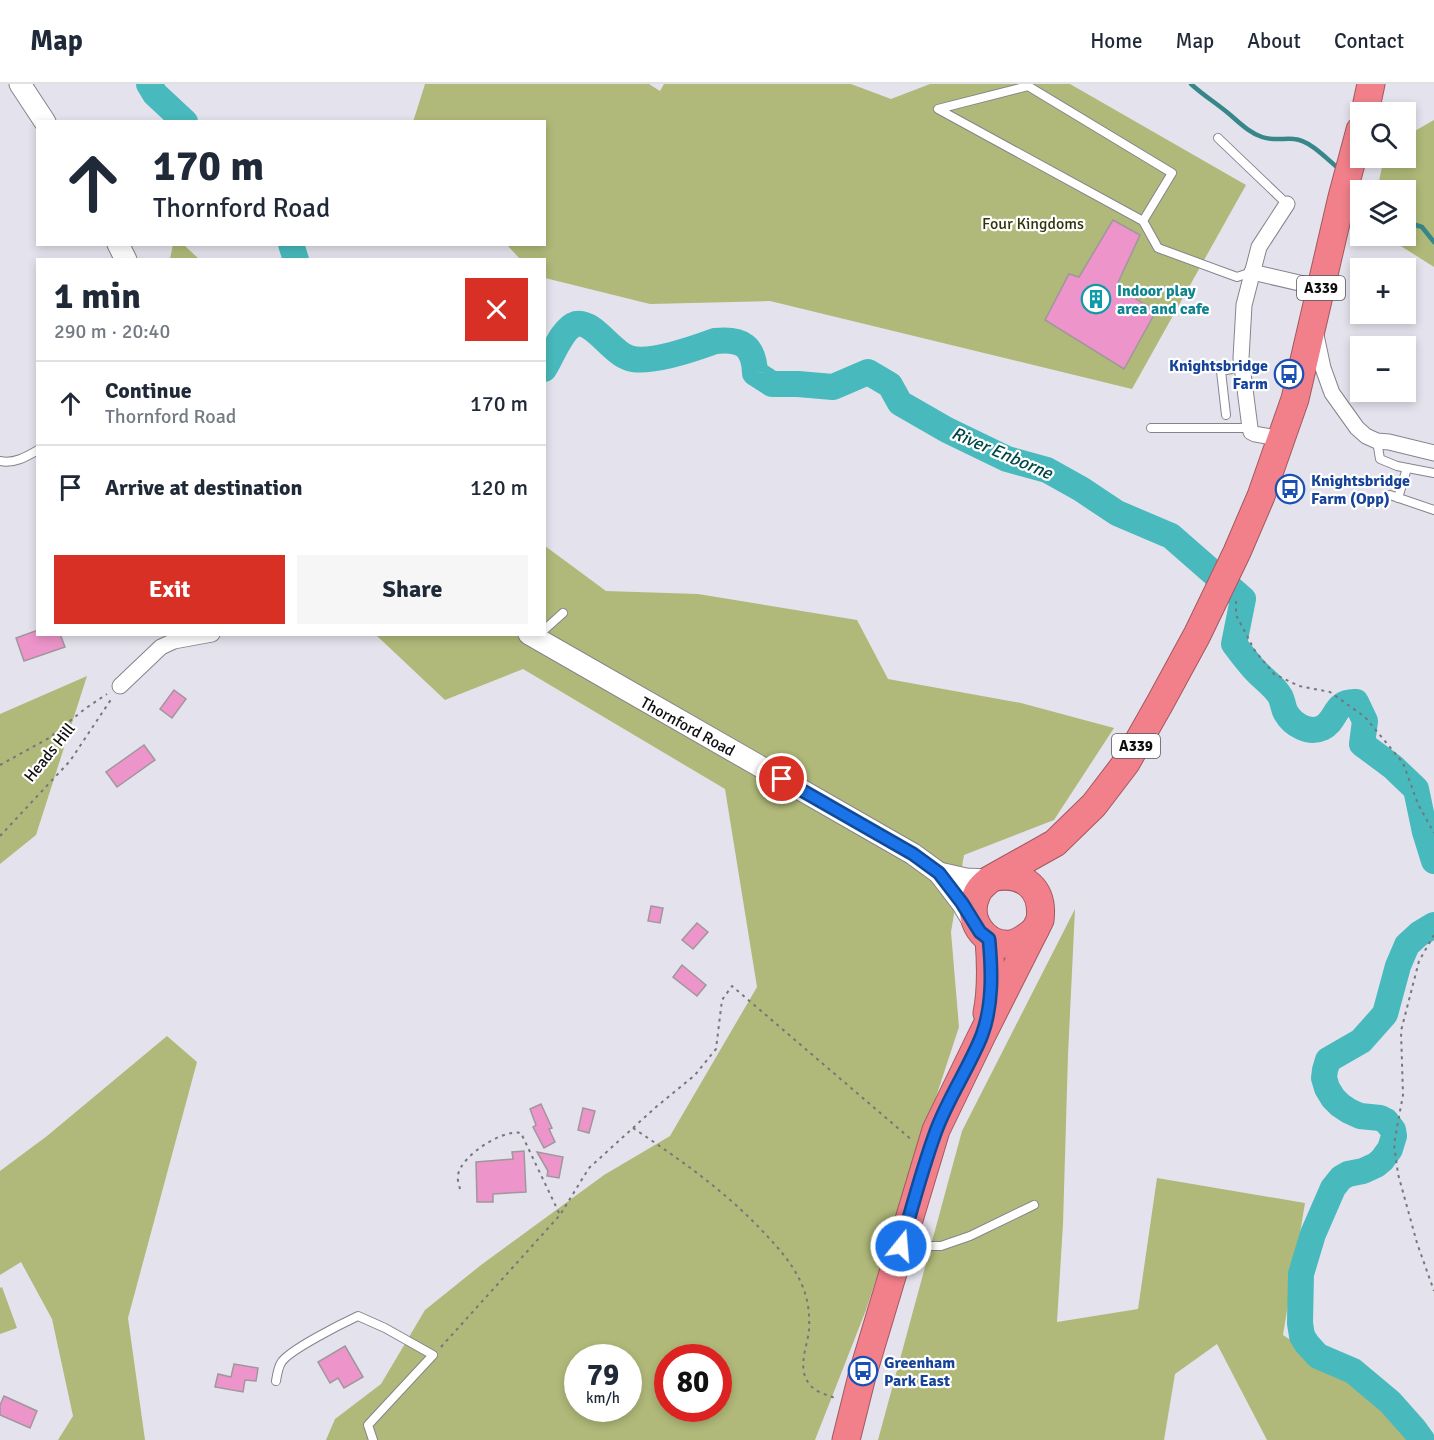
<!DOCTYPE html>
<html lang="en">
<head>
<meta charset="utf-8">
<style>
	body { margin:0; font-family:Signika,sans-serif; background:#f6f6f7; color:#1f2937; height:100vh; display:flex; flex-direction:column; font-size:22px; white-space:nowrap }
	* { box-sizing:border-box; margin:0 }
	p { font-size:20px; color:#747a83 }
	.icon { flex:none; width:33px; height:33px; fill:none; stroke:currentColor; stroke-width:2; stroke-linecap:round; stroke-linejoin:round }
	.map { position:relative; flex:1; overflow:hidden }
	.panel { position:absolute; left:36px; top:174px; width:510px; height:378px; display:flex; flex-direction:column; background:#fff; border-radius:0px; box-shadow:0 3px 9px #0003 }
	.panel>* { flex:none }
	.top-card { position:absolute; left:36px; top:36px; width:510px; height:126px; border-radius:0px; box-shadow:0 3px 9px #0003; background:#fff; color:#1f2937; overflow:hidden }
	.buttons { position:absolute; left:1350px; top:18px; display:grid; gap:12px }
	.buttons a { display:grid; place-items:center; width:66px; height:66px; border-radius:0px; background:#fff; box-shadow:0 3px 9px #0003; font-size:30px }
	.speed { position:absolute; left:564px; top:1260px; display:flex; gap:12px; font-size:30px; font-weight:700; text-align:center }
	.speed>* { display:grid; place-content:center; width:78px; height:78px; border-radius:50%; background:#fff; box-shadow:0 3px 9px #0003; line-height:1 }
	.speed small { font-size:15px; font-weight:400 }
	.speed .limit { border:9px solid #d22; background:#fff; color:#111 }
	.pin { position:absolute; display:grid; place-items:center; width:51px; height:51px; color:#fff; margin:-26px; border:3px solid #fff; border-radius:50%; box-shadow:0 2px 6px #0007 }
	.me { position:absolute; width:66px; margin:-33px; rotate:17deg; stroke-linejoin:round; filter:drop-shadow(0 0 4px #0008) }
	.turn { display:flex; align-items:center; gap:21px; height:126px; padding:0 18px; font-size:27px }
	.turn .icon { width:78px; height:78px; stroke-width:2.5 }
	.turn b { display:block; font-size:42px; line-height:51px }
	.round { display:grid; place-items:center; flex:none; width:63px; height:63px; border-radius:0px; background:#f6f6f7 }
	.head { display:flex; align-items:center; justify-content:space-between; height:102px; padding:0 18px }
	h1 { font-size:36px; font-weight:700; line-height:45px }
	.primary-button { display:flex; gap:12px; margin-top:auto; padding:12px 18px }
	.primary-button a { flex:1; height:69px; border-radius:0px; background:#d93025; color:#fff; font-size:24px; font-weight:700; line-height:69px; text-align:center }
	.primary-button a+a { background:#f6f6f7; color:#1f2937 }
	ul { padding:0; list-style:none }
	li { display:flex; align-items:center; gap:18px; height:84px; padding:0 18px; border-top:2px solid #e0e1e3 }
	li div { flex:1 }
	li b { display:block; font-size:22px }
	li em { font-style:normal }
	header { display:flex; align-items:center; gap:36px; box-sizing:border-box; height:84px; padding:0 30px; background:#fff; border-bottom:2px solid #e0e1e3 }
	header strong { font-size:28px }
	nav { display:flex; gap:33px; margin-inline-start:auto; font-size:21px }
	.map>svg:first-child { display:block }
	.green { fill:#b0b979; fill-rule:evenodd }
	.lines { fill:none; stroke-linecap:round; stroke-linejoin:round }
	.stream { stroke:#378689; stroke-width:4.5 }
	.river { stroke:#48b9bc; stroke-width:26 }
	.building { fill:#ed94ca; stroke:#a0979c; stroke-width:1.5 }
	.lane-casing { stroke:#85848d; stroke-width:10 }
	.street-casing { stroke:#85848d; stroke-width:17 }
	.secondary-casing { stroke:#85848d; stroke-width:23 }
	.highway-casing { stroke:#a25860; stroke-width:29 }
	.path { stroke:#76767c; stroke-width:2; stroke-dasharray:3 4.5; stroke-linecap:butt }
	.lane { stroke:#fff; stroke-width:8 }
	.street { stroke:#fff; stroke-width:15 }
	.secondary { stroke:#fff; stroke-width:21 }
	.highway { stroke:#f1808a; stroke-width:27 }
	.route-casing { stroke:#114b97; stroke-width:15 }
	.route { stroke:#1a73e8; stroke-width:10 }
	.labels { text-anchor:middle; stroke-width:4.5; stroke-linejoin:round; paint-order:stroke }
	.shield { fill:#fff; stroke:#565658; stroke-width:1.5 }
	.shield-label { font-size:15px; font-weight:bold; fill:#0e0e11 }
	.park-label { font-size:16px; fill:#303409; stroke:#fff }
	.culture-label { font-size:16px; font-weight:bold; fill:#0d838f; stroke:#fff; text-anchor:start }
	.transit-label { font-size:16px; font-weight:bold; fill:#164399; stroke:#fff; text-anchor:start }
	.street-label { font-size:16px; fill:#0e0e11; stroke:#fff }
	.water-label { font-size:18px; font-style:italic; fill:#004749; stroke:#fff }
</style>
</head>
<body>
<header>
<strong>Map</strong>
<nav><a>Home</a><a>Map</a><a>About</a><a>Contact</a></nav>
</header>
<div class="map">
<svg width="1434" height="1356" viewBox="0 0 1434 1356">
	<rect width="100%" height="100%" fill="#e4e3ed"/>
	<!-- green -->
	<g class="green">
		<path d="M425,0H649L660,7L664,0H851L891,15L930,0H1070L1246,101L1132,305L770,217L650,220L545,194L544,176L520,175L507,161L544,160V38H413Z"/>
		<path d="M1434,36V183L1385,152H1406V106H1377L1384,74H1406V52Z"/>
		<path d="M173,160L184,161L199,175H170Z"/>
		<path d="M545,462L606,507L698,510L857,536L888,595L1021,619L1114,644L1054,736L964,771L951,848L959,943L866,1226L815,1356H326L335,1335L381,1300L425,1226L481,1181L604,1091L670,1052L757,903L725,705L523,585L445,616L376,551L544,550ZM578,1274H628V1324H578ZM668,1274H718V1324H668Z"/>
		<path d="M87,592L36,751L0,780V630Z"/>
		<path d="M1075,825L1068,971L1063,1140L1057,1238L1138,1225L1157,1094L1305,1119L1283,1251L1389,1320L1411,1356H1267L1217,1260L1175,1290L1164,1356H878L962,1047Z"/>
		<path d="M167,952L197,978L128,1234L145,1356H58L73,1332L52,1235L21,1178L0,1191V1087L47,1052Z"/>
		<path d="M2,1203L17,1244L0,1250V1204Z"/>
	</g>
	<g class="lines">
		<!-- stream -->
		<g class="stream">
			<path d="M1191,0C1203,11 1216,19 1228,29C1239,38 1248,48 1262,53C1272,57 1284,54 1294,55C1310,56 1328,76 1340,86"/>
			<path d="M1355,99L1365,106"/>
			<path d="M1406,138L1422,143L1434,158"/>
		</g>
		<!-- river -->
		<g class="river">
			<path d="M149,0L155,10L185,38"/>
			<path d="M291,160L296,176"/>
			<path d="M544,285C552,273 562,244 576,240C593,236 612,269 629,274C648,281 696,264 715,257C742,254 754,262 755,289L772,300H798L833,303L868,288L890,301L900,319L947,346L1007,375L1047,386L1081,405L1117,429L1171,452L1243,515L1234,560C1242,570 1249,580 1258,589C1265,596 1275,603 1280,612C1283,617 1283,624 1286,629C1293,641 1309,650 1322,644C1338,636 1333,617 1356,618L1365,637L1362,660L1393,683L1416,705L1425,748L1434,777"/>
			<path d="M1422,1356L1414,1345L1390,1318L1353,1287L1318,1272L1307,1260L1302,1252L1300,1239L1301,1190L1313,1150L1333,1104L1341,1094L1348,1090L1363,1087L1376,1081L1382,1076L1390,1065L1394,1052L1393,1046L1386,1037L1380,1034L1360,1032L1349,1027L1340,1021L1333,1014L1327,1004L1324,994L1325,986L1328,976L1361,957L1385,930L1398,882L1407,861L1419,850L1434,841"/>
		</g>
	</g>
	<!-- building -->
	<g class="building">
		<path d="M1113,136L1140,151L1116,203L1156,227L1124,285L1045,236L1069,190L1079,193Z"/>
		<path d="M38,546V550H60L65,563L24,577L16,554Z"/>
		<path d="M174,606L186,615L172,634L160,625Z"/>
		<path d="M144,661L155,676L117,703L106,688Z"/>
		<path d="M651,822L663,824L660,839L648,837Z"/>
		<path d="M697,839L708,848L693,865L682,856Z"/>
		<path d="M682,881L706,901L697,912L673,893Z"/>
		<path d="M541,1020L552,1044L549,1045L555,1058L544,1064L533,1043L536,1041L530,1025Z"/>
		<path d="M583,1024L595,1027L589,1049L578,1046Z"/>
		<path d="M524,1067L526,1108L493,1110V1118H477L476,1078L513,1075L512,1068Z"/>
		<path d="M537,1068L563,1073L559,1094L547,1092L548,1087Z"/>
		<path d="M345,1262L363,1293L344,1304L338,1294L330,1299L318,1278Z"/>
		<path d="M234,1280L258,1284L256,1297L245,1296L243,1308L215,1303L218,1290L231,1293Z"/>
		<path d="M4,1312L37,1327L30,1344L0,1331V1321Z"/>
	</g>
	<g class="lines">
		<!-- lane casing -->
		<g class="lane-casing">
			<g id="lane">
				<path d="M1218,54L1287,120"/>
				<path d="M1143,137L938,25L1028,2L1172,89L1143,137L1158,164L1237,193L1252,188"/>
				<path d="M1226,331L1221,287L1242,283"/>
				<path d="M1151,344H1250"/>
				<path d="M1377,357L1380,375L1397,382L1434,389"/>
				<path d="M0,377C14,380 26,373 38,366"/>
				<path d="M1390,411L1434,426"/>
				<path d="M1398,414L1407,384"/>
				<path d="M544,546L563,529"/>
				<path d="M905,1162H941L970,1152L1034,1121"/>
				<path d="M276,1297C277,1291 278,1284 281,1279C287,1267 343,1239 358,1232L385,1244L433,1271L368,1341L373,1356"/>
			</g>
		</g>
		<!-- street casing -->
		<g class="street-casing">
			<g id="street">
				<path d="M1252,188L1321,204"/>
				<path d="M1316,251L1323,284L1332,309L1357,344L1366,352L1377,357L1389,358L1434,369"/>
				<path d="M1282,355L1255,350L1251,348L1250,344L1241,274L1244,221L1259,163L1287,120"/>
				<path d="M120,602L161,563L174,557L212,550"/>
			</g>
		</g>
		<!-- secondary casing -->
		<g class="secondary-casing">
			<g id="secondary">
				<path d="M20,0L45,38"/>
				<path d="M118,160L126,176"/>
				<path d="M529,550L913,770L939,789L962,819L976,842"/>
				<path d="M939,789L966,795L989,796"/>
			</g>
		</g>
		<!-- highway casing -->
		<g class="highway-casing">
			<g id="highway">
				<path d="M1365,28L1371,0"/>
				<path d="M1035,846C1028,852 1021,858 1011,860C984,863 965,834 977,810C979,804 985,800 989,796L1055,759L1094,721L1126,679L1160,619L1197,551L1237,468L1261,412L1295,315L1342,113L1360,46"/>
				<path d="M987,929C992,904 991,880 989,855"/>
				<path d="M846,1356L862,1292L936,1046L982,951L1040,836C1044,806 1025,788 995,793"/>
			</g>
		</g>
		<!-- path -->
		<g class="path">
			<path d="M1236,517V531L1255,567L1274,590L1299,602L1330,608L1365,633L1403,679L1418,720L1434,749"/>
			<path d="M0,681L49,654L86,624L107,610"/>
			<path d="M0,752L70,677L112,614"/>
			<path d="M1434,851L1419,877L1401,947L1403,1011L1394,1060L1398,1090L1417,1159L1434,1207"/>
			<path d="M633,1044C681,1076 728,1109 768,1153C781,1167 794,1182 802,1201C808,1215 810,1230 809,1246C807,1264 796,1286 811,1302C816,1308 827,1311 835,1314"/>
			<path d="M460,1105C459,1101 457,1095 458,1091C461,1072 502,1045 521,1049L560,1131"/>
			<path d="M441,1263L560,1131L589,1084L656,1023L695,991L716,965L722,916L732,902L913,1057"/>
		</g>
		<!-- lane -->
		<use href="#lane" class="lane"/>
		<!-- street -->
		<use href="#street" class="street"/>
		<!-- secondary -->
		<use href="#secondary" class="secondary"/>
		<!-- highway -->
		<use href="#highway" class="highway"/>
	</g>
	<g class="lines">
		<!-- route casing -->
		<g class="route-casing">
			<path id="route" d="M782,695L913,770L939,789L962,819L980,848L989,855C992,887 993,921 982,951C969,984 948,1014 936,1047C922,1085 912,1124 901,1162"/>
		</g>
		<!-- route -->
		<use href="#route" class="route"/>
	</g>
	<!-- icons -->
	<defs>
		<g id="building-ring" transform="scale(1.5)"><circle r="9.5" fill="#fff" stroke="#0f9aa8" stroke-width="1.5"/><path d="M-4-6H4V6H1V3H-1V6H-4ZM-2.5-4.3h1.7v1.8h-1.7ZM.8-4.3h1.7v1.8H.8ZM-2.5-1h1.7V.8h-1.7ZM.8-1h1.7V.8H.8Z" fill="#0f9aa8"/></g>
		<g id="bus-ring" transform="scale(1.5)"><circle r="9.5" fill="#fff" stroke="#1a4fb4" stroke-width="1.5"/><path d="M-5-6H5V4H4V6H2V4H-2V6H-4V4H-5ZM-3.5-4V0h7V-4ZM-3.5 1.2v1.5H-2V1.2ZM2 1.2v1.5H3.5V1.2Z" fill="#1a4fb4"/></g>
	</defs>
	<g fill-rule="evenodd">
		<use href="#building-ring" x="1096" y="215"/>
		<use href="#bus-ring" x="1289" y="290"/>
		<use href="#bus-ring" x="1290" y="405"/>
		<use href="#bus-ring" x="863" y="1287"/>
	</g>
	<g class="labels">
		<!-- shield labels -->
		<g class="shield">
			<rect x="1297" y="192" width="48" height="24" rx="4.5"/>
			<rect x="1112" y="650" width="48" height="24" rx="4.5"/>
		</g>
		<g class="shield-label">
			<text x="1321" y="209">A339</text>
			<text x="1136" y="667">A339</text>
		</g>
		<!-- park labels -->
		<g class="park-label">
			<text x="1033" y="145">Four Kingdoms</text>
		</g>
		<!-- culture labels -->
		<g class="culture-label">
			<text x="1117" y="212">Indoor play<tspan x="1117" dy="18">area and cafe</tspan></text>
		</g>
		<!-- transit labels -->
		<g class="transit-label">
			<text x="1268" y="287" text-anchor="end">Knightsbridge<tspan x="1268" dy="18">Farm</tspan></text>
			<text x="1311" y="402">Knightsbridge<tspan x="1311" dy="18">Farm (Opp)</tspan></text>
			<text x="884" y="1284">Greenham<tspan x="884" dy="18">Park East</tspan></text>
		</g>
		<!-- street labels -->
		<g class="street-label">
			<text transform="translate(688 642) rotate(29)" y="6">Thornford Road</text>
			<text transform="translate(49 668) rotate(-51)" y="6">Heads Hill</text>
		</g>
		<!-- water labels -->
		<g class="water-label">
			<text transform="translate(1002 369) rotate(23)" y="6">River Enborne</text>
		</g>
	</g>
</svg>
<div class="buttons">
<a><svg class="icon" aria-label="search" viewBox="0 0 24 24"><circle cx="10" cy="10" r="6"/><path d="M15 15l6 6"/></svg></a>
<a><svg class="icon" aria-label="layers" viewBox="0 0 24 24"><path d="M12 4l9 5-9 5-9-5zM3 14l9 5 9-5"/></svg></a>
<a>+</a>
<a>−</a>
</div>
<div class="speed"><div>79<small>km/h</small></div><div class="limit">80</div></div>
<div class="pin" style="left:782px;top:695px;background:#d93025"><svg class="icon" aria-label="arrive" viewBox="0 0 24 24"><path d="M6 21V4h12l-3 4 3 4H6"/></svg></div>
<svg class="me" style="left:901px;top:1162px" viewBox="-20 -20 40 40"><circle r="17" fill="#1a73e8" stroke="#fff" stroke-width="3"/><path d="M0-11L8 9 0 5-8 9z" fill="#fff"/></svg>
<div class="top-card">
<div class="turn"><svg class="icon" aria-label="ahead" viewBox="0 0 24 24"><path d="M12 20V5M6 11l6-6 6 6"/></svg><div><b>170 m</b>Thornford Road</div></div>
</div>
<section class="panel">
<div class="head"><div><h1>1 min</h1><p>290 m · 20:40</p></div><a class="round" style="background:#d93025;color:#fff"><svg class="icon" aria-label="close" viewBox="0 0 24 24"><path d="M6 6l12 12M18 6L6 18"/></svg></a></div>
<ul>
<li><svg class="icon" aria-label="ahead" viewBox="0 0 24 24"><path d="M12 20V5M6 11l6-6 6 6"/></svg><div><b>Continue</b><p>Thornford Road</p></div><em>170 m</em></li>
<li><svg class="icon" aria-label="arrive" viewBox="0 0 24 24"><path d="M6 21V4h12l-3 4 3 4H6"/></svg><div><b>Arrive at destination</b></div><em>120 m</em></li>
</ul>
<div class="primary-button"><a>Exit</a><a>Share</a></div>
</section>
</div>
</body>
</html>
